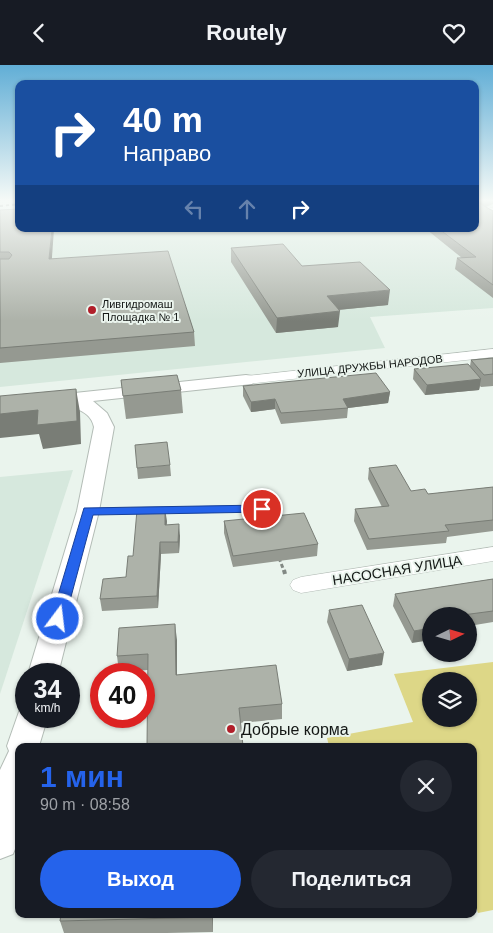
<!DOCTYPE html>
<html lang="ru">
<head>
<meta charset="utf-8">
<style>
	body { margin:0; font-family:Arial,sans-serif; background:#242831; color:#f1f3f6; height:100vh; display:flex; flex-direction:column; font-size:19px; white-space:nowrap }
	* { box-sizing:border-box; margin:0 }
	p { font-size:16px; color:#9ea1a6 }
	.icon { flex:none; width:28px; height:28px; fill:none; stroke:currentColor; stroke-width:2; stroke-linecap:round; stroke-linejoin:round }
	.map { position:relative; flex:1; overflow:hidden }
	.panel { position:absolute; left:15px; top:678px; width:462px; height:175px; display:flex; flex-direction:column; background:#171b24; border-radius:10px; box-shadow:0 1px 4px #0004 }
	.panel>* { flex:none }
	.top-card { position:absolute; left:15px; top:15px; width:464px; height:152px; border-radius:10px; box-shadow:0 1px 4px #0004; background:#1a4fa0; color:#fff; overflow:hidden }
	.needle { width:32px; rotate:85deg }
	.fabs { position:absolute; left:422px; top:542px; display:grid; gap:10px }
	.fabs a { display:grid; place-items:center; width:55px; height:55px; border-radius:50%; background:#171b24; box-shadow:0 1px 4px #0004; font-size:25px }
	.speed { position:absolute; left:15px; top:598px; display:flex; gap:10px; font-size:25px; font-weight:700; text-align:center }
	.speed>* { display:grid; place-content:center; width:65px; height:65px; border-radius:50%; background:#171b24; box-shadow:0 1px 4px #0004; line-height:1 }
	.speed small { font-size:12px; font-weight:400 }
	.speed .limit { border:8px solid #d22; background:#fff; color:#111 }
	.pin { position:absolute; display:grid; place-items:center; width:42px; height:42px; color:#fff; margin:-21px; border:2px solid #fff; border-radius:50%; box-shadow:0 1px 5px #0007 }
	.me { position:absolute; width:55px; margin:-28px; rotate:15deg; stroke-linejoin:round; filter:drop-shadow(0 0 4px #0008) }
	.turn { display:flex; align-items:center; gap:18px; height:105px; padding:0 25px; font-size:22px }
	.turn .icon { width:65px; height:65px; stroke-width:2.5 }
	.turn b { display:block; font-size:35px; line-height:42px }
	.lanes { display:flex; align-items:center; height:48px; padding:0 25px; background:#0003; justify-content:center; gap:25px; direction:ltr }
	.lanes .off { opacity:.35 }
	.round { display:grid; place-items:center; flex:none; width:52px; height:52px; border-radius:26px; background:#242831 }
	.summary { display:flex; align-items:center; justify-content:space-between; height:85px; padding:0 25px }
	h1 { font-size:30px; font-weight:800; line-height:38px; color:#2563eb }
	.action { display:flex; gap:10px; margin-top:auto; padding:10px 25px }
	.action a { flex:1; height:58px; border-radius:30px; background:#2563eb; color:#fff; font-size:20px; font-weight:800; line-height:58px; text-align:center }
	.action a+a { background:#242831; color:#f1f3f6 }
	header { display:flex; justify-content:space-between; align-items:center; height:65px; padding:0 25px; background:#171b24; font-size:22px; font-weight:800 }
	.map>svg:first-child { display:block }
	.built { fill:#d6e8dd }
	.green { fill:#ddd787; fill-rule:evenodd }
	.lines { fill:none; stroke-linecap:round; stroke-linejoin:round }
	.service-casing { stroke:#b3bcb6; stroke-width:1 }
	.minor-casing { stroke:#b3bcb6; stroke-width:1 }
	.tertiary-casing { stroke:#b3bcb6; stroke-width:2 }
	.path-far1 { stroke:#828984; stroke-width:3; stroke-dasharray:4 2.5; stroke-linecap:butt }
	.path { stroke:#828984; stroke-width:4; stroke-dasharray:5 3; stroke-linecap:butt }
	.service { fill:#fff; fill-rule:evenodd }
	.minor { fill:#fff; fill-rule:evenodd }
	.tertiary { fill:#fff; fill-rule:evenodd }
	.rail { stroke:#2a2f2c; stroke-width:2; stroke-dasharray:3 3; stroke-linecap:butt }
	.wall { fill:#959991 }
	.shaded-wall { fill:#797d76 }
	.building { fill:#adb2a9; stroke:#797d76 }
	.route { fill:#2563eb; stroke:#184099 }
	.poi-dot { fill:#b11f2a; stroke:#eaf4ed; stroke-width:2 }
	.labels { text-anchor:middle; stroke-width:4; stroke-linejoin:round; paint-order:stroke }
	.far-poi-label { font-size:11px; fill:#131715; stroke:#eaf4ed; text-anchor:start }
	.far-street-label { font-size:11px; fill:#131715; stroke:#eaf4ed }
	.street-label { font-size:14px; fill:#131715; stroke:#eaf4ed }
	.near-poi-label { font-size:16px; fill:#131715; stroke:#eaf4ed; text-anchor:start }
</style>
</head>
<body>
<header><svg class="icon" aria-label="back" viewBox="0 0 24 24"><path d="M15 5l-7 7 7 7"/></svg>Routely<svg class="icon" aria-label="heart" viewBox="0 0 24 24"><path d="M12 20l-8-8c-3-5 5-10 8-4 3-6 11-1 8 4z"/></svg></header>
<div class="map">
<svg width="493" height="868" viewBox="0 0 493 868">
	<rect width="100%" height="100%" fill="#eaf4ed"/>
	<!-- built -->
	<g class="built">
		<path d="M493,147V243L370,252L385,283L0,322V153L19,164H475Z"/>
		<path d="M73,405L0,629V412Z"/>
	</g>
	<!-- green -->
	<path class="green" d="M493,597V845L478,848L474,836V681H329L327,673L413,657L394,609ZM431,616H469V654H431Z"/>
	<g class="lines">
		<!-- service casing -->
		<g class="service-casing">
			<g id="service">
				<path d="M487,142L493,143V145L486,144Z"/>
				<path d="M262,441L265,442L266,444L265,446L89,449L85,446L89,443Z"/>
			</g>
		</g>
		<!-- minor casing -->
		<g class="minor-casing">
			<g id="minor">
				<path d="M493,284V292L246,319L241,318L239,315L241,312L246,311Z"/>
				<path d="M493,482V496L301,528L293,525L290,520L293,515L301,512Z"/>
			</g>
		</g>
		<!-- tertiary casing -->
		<g class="tertiary-casing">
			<g id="tertiary">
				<path d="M246,310L252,311L255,315L252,319L93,336L107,348L114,362L99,446L58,609H28L77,446L94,362C90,343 71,346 62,333L65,329Z"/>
				<path d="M26,639V651H48L39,681H19V774L13,789L0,794V705L9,686L7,681L21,641Z"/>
			</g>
		</g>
		<!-- path-far1 -->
		<path class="path-far1" d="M279,493L284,506"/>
		<!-- path -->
		<path class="path" d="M284,505L285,509"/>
		<!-- service -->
		<use href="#service" class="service"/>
		<!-- minor -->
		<use href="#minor" class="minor"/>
		<!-- tertiary -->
		<use href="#tertiary" class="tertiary"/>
		<!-- rail -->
		<path class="rail" d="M0,141L19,139"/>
	</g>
	<!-- wall -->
	<g class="wall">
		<path d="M486,142L493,146V233L455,204L457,193H462L426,164H475Z"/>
		<path d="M0,145L52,194L194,267L195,281L0,298Z"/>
		<path d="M231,183L302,201L388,240L338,245V262L276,268L231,197Z"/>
		<path d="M493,293V321L481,322L480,321L479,325L425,330L413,314L414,304L470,301L471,295Z"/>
		<path d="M121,315L181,325L183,348L126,354Z"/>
		<path d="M243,321L390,327L388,338L348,343L347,353L281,359L275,344L251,347L243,331Z"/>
		<path d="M170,400L171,411L138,414L137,403Z"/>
		<path d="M369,403L411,426L428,429L493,422V466L447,472L446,478L367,485L354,456L355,444L382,442L368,414Z"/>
		<path d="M167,456L166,460L180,471L179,488L161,489L158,543L102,546L100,534L126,512L133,491Z"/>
		<path d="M224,456L318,479L317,491L233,502L224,468Z"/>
		<path d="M493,514V557L469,561V551H431L412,578L393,541L395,529Z"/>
		<path d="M329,545L382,600L347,606L327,557Z"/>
		<path d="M177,575V610L282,639V654L240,658L148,605L119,607L117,591Z"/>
		<path d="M213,849V867L167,868H64L60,856Z"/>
	</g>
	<!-- shaded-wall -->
	<g class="shaded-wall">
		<path d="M484,135H493V139L476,146L477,137Z"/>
		<path d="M52,164H54L51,206L49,194Z"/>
		<path d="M390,225L388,240L326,246L327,231Z"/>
		<path d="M340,246L338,262L276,268L277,253Z"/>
		<path d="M481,314L479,325L425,330L427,320Z"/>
		<path d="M76,324L80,347L81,379L43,384L39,369L0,373V349Z"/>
		<path d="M390,327L388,338L348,343L343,334Z"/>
		<path d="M275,334V344L251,347V337Z"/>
		<path d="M165,444L167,456L166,472L165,460Z"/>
		<path d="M179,459L180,471L179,488L178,477Z"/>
		<path d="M160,477L161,489L158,543L157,531Z"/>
		<path d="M175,559L177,575V625L176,610Z"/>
		<path d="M431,563V575L412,578L414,566Z"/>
		<path d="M384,588L382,600L347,606L349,594Z"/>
		<path d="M212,849H213V867L212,852Z"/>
	</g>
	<!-- building -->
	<g class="building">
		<path d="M475,135H484L477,137L493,146V220L457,193L476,192L439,164H475Z"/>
		<path d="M19,144V164H52L49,194L168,186L194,267L0,283V194H9L12,190L9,187H0V145Z"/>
		<path d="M283,179L302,201L360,197L390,225L327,231L340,246L277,253L231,183Z"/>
		<path d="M493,293V309L484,310L471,295Z"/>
		<path d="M468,299L481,314L427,320L414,304Z"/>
		<path d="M376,308L390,327L343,334L348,343L281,348L275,334L251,337L243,321Z"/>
		<path d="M177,310L181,325L123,331L121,315Z"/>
		<path d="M76,324L77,356L37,360L38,345L0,349V331Z"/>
		<path d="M167,377L170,400L137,403L135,380Z"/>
		<path d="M396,400L411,426L425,424L428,429L493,422V455L445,460L449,466L369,474L355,444L389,441L369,403Z"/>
		<path d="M165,444V460L179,459L178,477H160L157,531L100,534L103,514L126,512L128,491H133L137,445Z"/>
		<path d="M304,448L318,479L233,491L224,456Z"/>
		<path d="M493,514V546L455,551H431V563L414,566L395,529Z"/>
		<path d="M362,540L384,588L349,594L329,545Z"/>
		<path d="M175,559L176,610L276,600L282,639L239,643L243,681H147L148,589L117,591L119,563Z"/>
		<path d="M61,849H212V852L60,856Z"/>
	</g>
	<!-- sky -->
	<linearGradient id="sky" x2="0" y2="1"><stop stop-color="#61aed6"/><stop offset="0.53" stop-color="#f6faf7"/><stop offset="1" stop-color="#f6faf7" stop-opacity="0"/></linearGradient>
	<rect width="493" height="256" fill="url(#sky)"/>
	<!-- route -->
	<path class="route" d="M262,440L266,441L268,444L266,447L93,450L65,554L63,558L58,560L53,558L51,554L84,443Z"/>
	<!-- markers -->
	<g class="poi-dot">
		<circle cx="92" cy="245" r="5"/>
		<circle cx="231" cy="664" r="5"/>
	</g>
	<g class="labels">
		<!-- far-poi labels -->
		<g class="far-poi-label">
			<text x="102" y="243">Ливгидромаш<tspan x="102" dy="13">Площадка № 1</tspan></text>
		</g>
		<!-- far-street labels -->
		<g class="far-street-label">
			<text transform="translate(370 301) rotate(-6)" y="4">УЛИЦА ДРУЖБЫ НАРОДОВ</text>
		</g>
		<!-- street labels -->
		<g class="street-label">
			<text transform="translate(397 505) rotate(-9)" y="5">НАСОСНАЯ УЛИЦА</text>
		</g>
		<!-- near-poi labels -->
		<g class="near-poi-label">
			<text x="241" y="670">Добрые корма</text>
		</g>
	</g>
</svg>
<div class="fabs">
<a><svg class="needle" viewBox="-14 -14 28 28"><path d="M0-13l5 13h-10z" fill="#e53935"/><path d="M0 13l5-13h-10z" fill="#9ea1a6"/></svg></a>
<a><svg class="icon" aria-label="layers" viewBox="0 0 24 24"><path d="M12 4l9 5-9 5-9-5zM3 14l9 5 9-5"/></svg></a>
</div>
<div class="speed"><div>34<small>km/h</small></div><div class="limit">40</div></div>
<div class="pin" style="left:262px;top:444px;background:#d93025"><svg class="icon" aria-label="arrive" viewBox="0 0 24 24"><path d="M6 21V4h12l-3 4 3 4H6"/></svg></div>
<svg class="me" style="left:58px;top:554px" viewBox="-20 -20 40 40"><circle r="17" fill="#2563eb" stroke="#fff" stroke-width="3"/><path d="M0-11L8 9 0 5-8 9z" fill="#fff"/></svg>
<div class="top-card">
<div class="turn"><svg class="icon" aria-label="right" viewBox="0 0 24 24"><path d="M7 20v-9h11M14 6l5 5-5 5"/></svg><div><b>40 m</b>Направо</div></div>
<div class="lanes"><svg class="icon off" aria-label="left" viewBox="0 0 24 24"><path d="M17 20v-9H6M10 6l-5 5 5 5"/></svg><svg class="icon off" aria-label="ahead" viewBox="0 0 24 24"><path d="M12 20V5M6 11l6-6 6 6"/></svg><svg class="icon" aria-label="right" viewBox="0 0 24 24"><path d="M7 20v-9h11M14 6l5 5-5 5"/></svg></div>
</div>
<section class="panel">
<div class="summary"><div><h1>1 мин</h1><p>90 m · 08:58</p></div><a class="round"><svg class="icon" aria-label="close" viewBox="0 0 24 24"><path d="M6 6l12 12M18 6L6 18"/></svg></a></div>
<div class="action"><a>Выход</a><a>Поделиться</a></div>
</section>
</div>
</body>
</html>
